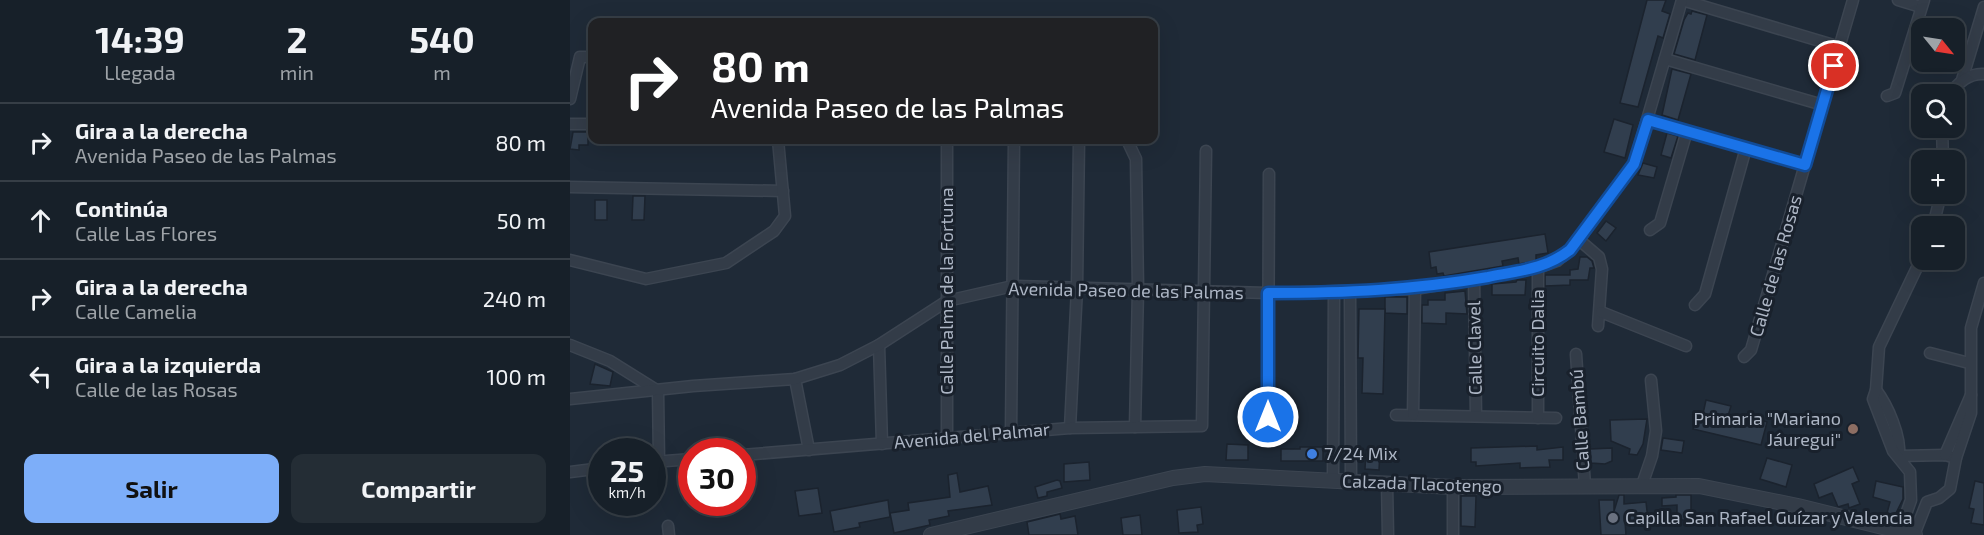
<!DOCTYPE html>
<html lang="es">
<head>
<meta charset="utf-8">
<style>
	body { margin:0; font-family:"Exo 2",sans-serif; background:#242d35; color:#f1f3f6; height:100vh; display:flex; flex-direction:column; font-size:22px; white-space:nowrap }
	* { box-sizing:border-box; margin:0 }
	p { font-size:20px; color:#9ea3a8 }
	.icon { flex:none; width:33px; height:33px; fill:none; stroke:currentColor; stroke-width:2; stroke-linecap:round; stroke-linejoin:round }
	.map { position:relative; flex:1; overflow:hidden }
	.details { display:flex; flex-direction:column; background:#172029; width:570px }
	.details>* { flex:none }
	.guide { position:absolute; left:18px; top:18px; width:570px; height:126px; border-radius:12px; box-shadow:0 6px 24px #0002,0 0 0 2px #363e46; background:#202124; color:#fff; overflow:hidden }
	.needle { width:39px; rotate:120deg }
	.controls { position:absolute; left:1341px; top:18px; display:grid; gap:12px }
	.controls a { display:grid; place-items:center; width:54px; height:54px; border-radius:12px; background:#172029; box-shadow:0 6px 24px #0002,0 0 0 2px #363e46; font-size:30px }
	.speed { position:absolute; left:18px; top:438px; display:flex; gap:12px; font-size:30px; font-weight:700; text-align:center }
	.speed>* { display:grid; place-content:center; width:78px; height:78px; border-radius:50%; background:#172029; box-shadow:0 6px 24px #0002,0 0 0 2px #363e46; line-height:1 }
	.speed small { font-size:15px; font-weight:400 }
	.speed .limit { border:9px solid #d22; background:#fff; color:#111 }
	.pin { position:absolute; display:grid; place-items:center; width:51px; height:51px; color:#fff; margin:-26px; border:3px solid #fff; border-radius:50%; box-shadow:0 2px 6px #0007 }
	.me { position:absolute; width:66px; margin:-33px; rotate:0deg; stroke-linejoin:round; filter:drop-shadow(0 0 4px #0008) }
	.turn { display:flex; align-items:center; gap:21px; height:126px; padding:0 24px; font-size:27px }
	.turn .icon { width:78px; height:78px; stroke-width:2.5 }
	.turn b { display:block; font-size:42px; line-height:51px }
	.eta { display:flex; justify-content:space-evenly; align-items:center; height:102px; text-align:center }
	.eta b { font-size:36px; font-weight:700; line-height:42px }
	.primary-button { display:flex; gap:12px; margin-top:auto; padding:12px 24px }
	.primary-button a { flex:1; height:69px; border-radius:12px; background:#7daef9; color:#111; font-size:24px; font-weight:700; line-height:69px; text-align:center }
	.primary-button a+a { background:#242d35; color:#f1f3f6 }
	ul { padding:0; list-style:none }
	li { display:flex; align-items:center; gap:18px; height:78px; padding:0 24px; border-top:2px solid #363e46 }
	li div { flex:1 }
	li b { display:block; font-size:22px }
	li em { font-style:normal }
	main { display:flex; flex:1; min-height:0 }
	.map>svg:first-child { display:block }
	.building { fill:#313e4e; stroke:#1b232e; stroke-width:1.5 }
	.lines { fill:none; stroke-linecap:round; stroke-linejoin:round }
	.minor-casing { stroke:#3c4551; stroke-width:13 }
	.tertiary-casing { stroke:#3c4551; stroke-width:16 }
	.minor { stroke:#333c48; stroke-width:10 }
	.tertiary { stroke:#333c48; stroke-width:14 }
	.route-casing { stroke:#114b97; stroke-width:15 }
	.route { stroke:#1a73e8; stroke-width:10 }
	.education-dot { fill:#8d6e63; stroke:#19212c; stroke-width:2 }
	.shop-dot { fill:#3f7fe0; stroke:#19212c; stroke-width:2 }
	.worship-dot { fill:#6b7280; stroke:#19212c; stroke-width:2 }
	.labels { text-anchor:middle; stroke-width:6; stroke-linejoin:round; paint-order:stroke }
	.street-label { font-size:18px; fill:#adb6c5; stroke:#19212c }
	.poi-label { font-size:18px; fill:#adb6c5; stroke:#19212c; text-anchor:start }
</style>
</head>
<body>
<main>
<section class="details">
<div class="eta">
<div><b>14:39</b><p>Llegada</p></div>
<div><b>2</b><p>min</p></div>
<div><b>540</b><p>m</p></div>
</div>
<ul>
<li><svg class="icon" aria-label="right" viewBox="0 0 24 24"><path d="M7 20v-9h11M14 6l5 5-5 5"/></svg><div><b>Gira a la derecha</b><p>Avenida Paseo de las Palmas</p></div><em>80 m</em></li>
<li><svg class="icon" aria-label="ahead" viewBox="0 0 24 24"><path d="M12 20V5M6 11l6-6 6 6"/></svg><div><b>Continúa</b><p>Calle Las Flores</p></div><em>50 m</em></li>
<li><svg class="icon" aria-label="right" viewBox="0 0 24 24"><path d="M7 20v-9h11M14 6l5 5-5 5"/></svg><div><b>Gira a la derecha</b><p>Calle Camelia</p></div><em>240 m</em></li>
<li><svg class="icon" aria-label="left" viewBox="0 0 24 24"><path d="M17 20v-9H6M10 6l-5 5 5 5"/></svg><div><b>Gira a la izquierda</b><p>Calle de las Rosas</p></div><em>100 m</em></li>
</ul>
<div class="primary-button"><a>Salir</a><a>Compartir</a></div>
</section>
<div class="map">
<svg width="1414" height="535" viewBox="0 0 1414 535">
	<rect width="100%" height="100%" fill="#1f2a37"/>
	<!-- building -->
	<g class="building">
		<path d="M1077,0H1096L1092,11L1100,14L1093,38L1088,36L1068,107L1050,103Z"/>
		<path d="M1122,11L1137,15L1125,60L1104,54L1114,20L1118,13L1121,14Z"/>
		<path d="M1102,69L1121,74L1108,120L1092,115Z"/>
		<path d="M1044,119L1063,125L1055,158L1034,152Z"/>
		<path d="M3,132H18V145H9V150L0,149Z"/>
		<path d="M1097,133L1108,136L1101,158L1091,155Z"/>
		<path d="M1073,163L1087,167L1084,178L1068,175Z"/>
		<path d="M63,196H75L74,220H62Z"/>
		<rect x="25" y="200" width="12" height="20"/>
		<path d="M1036,221L1046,228L1036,241L1027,233Z"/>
		<path d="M975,234L978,253L966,255V261L949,264L948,258L932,261L933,266L874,276L873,273L867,274L866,267L861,268L859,252Z"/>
		<path d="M1010,257H1017L1022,261L1024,268H1020L1018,280H1000V285L975,286V275H1000V270L1008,269Z"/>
		<path d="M947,280H956L955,295H922V284L946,282Z"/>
		<path d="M895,291L897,314L876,313V324L852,323V305H858V300H875V293Z"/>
		<path d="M815,297H837V314L815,313Z"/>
		<path d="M789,309H815L813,394L792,393L793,358H788Z"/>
		<path d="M25,364L43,372L40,386L20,384Z"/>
		<path d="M1136,400L1161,406L1158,416L1187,423L1188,419L1197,422L1191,445L1123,429L1125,421L1131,423Z"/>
		<path d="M1077,419L1073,444L1067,455L1059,454L1060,449L1041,441L1040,420Z"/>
		<path d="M1093,438L1114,441L1112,453L1091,450Z"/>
		<path d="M657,444L678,445V460H656Z"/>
		<path d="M967,446V450L993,447V460H979L980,467L950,468V463L906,466V462H901V448Z"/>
		<path d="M730,447H753V461H711V449H730Z"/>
		<path d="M1042,448V461L1035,464L1021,463L1020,449Z"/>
		<path d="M796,450H810L809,470L795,469Z"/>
		<path d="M1197,458L1222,465L1216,487L1190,479Z"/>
		<path d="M519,462L520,480L494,482V464Z"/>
		<path d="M1283,467L1289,481L1282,484L1290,504L1279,508L1278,504L1268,507L1262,493L1249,498L1244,484Z"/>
		<path d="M387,473L390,492L418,486L422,505L378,511L379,516L359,520L360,525L324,533L320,513L339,510L338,503L380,497L378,475Z"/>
		<path d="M487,480L490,481L492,488L477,492V496L468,498L465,487Z"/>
		<path d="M1306,481L1333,487V499L1325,515L1317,513L1320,502L1303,497Z"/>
		<path d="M1405,481L1414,483V525L1401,523L1404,509L1399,508Z"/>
		<path d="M248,488L252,513L229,516L225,491Z"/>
		<path d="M1049,495H1054V504L1076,502L1078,520L1055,522L1056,535H1031L1029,500H1044V511Z"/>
		<path d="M1106,495H1121V520H1107V505L1092,506V498L1106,497Z"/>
		<path d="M891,496H906L905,527L891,526Z"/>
		<path d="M318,500L320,517L289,523L290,527L264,532L260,511Z"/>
		<path d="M631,507L633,524L627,525L628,532L609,533L607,510Z"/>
		<path d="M490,514L491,519L505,516L508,535H459L457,522Z"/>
		<path d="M570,515L572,535H553L551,518Z"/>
	</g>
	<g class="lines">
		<!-- minor casing -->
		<g class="minor-casing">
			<g id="minor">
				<path d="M1112,0L1270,47"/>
				<path d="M1328,0L1351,7"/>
				<path d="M1095,59L1253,105"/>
				<path d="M1392,80L1414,7"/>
				<path d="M1379,94C1389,83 1398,73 1414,74"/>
				<path d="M1317,96L1325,93L1354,0"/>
				<path d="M0,99L10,57H22"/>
				<path d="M1078,120L1235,165"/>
				<path d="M0,124H22"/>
				<path d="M1372,128L1373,160"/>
				<path d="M557,140L566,159L568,289L565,427"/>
				<path d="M377,144V438"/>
				<path d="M0,187L213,191"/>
				<path d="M1363,226L1371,194"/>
				<path d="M1080,230L1090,223L1117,131"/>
				<path d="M1008,239L1029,257L1032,269L1028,326"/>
				<path d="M0,260L76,279L156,263L204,231L215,216L208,140"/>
				<path d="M904,279L906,416"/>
				<path d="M780,293L781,481"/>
				<path d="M1125,305L1135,294L1176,148"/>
				<path d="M1031,312L1116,346"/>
				<path d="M0,345L40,361L88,391L89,462"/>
				<path d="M309,345L312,444"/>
				<path d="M1360,353L1399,363"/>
				<path d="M1006,354L1015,486"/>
				<path d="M1174,357L1181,350L1283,0"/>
				<path d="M225,379L239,450"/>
				<path d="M1306,390C1318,406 1331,436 1329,456L1375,455L1386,458"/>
				<path d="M0,399L123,386L225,379L270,365L309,345L377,301L443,286L698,293L845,289L968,268L987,261L1000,250L1064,164L1112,0"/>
				<path d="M826,415L986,418"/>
				<path d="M843,415L845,289"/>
				<path d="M698,417L699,174"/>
				<path d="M968,418V268"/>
				<path d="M500,428L507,288L509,140"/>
				<path d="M441,433L444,140"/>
				<path d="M172,455L500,428L632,426L636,151"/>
				<path d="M1375,455L1401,395"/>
				<path d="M83,462L122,459"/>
				<path d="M0,472L32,468"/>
				<path d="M763,481L764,293"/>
				<path d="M817,483L818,535"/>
				<path d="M1072,485L1082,456L1086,431L1081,380"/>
				<path d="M883,487V535"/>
				<path d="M98,526L99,535"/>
				<path d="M1330,531L1341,500L1340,472L1323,451L1303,399L1306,390L1309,347L1352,257"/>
				<path d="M1344,535L1357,502L1369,498L1380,489L1386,458L1401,413V328L1414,283"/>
			</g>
		</g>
		<!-- tertiary casing -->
		<g class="tertiary-casing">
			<path id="tertiary" d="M361,535L603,478L635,474L883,487L1129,486L1228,506L1345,535"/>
		</g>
		<!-- minor -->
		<use href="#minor" class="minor"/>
		<!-- tertiary -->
		<use href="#tertiary" class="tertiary"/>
	</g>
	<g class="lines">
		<!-- route casing -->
		<g class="route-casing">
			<path id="route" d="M698,417V293C774,293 844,290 918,277C948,271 976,269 1000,250L1064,164L1078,120L1235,165L1264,66"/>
		</g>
		<!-- route -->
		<use href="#route" class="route"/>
	</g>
	<!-- markers -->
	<circle class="education-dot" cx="1283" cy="429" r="6"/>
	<circle class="shop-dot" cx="742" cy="454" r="6"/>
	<circle class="worship-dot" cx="1043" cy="518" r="6"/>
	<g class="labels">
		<!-- street labels -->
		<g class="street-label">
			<text transform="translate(1206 266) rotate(-74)" y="6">Calle de las Rosas</text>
			<text transform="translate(377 291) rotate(-90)" y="6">Calle Palma de la Fortuna</text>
			<text transform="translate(556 291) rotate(1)" y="6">Avenida Paseo de las Palmas</text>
			<text transform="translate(968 343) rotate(-90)" y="6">Circuito Dalia</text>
			<text transform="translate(905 348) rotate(-91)" y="6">Calle Clavel</text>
			<text transform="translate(1010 420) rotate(-94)" y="6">Calle Bambú</text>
			<text transform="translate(402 436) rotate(-5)" y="6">Avenida del Palmar</text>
			<text transform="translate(852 484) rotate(2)" y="6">Calzada Tlacotengo</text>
		</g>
		<!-- poi labels -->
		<g class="poi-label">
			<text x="1271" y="425" text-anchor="end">Primaria "Mariano<tspan x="1271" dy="21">Jáuregui"</tspan></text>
			<text x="754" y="460">7/24 Mix</text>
			<text x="1055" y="524">Capilla San Rafael Guízar y Valencia</text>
		</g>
	</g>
</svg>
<div class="controls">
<a><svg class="needle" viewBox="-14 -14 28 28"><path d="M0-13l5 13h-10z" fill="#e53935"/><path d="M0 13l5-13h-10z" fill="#9ea3a8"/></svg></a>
<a><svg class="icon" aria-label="search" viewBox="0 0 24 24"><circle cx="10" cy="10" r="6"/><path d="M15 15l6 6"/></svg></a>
<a>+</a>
<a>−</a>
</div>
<div class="speed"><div>25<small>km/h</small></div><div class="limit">30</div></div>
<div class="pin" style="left:1264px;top:66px;background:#d93025"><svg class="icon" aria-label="arrive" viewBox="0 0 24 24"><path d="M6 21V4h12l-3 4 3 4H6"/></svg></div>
<svg class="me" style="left:698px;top:417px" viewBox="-20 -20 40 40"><circle r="17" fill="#1a73e8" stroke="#fff" stroke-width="3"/><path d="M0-11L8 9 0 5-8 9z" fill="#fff"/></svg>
<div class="guide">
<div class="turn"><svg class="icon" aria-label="right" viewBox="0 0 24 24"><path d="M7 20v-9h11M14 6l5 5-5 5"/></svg><div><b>80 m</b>Avenida Paseo de las Palmas</div></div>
</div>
</div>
</main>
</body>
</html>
